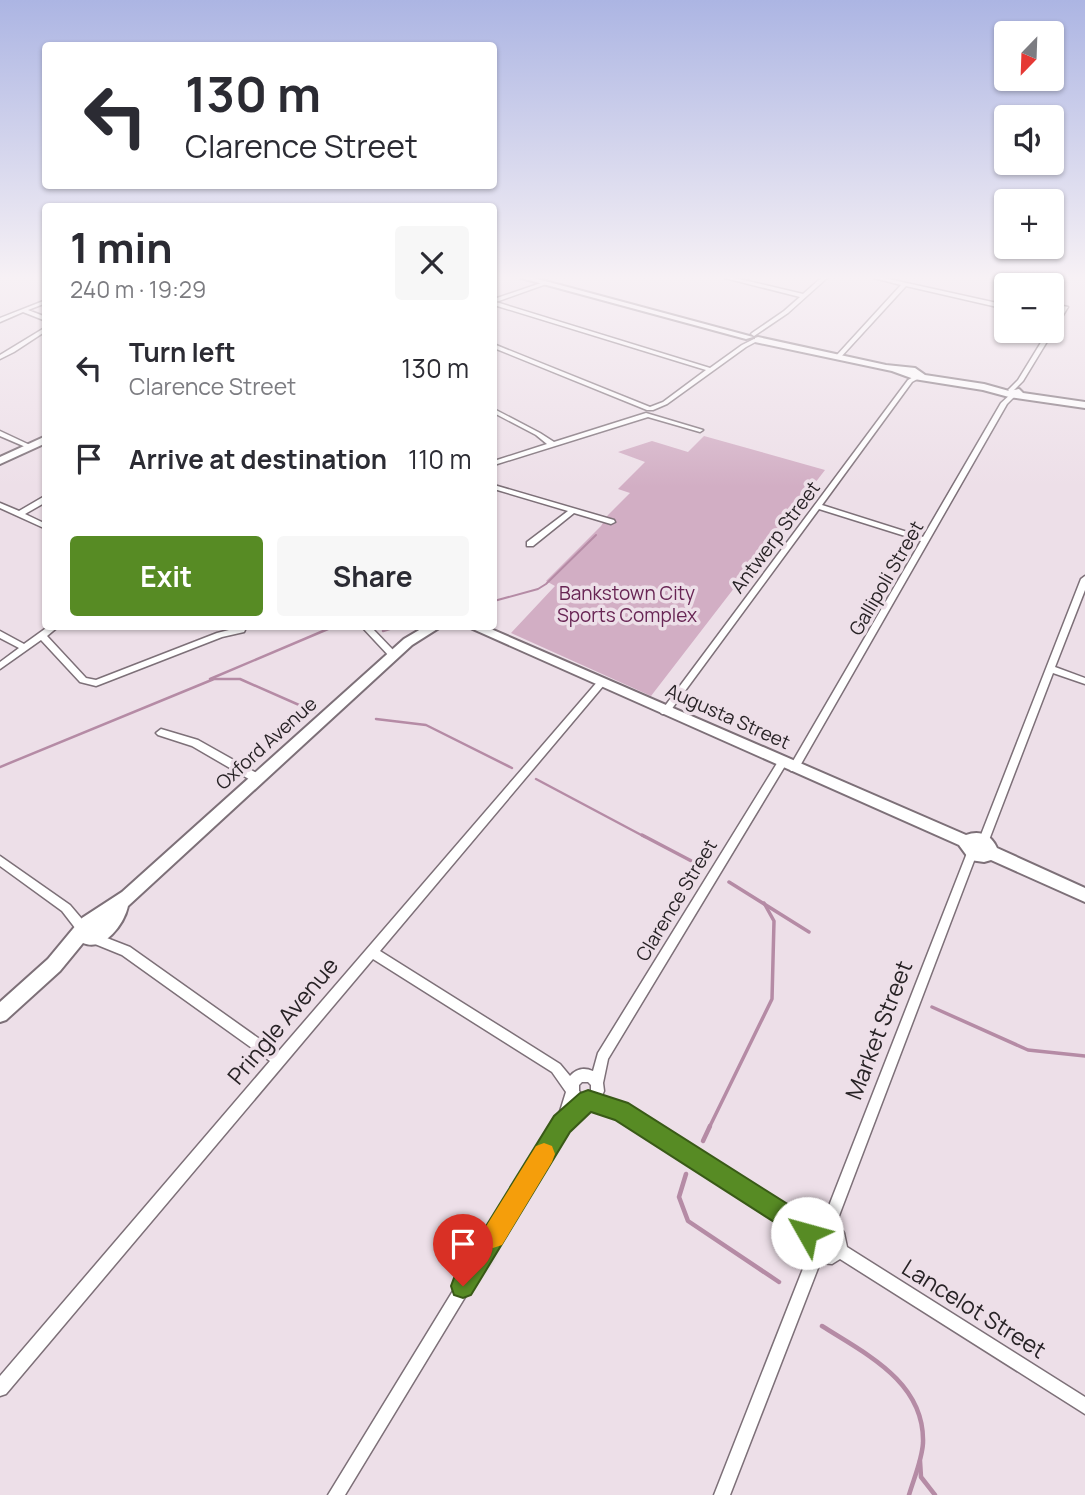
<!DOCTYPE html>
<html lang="en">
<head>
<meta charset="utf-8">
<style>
	body { margin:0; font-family:Manrope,sans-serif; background:#f7f7f7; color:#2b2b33; height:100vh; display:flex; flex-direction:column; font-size:26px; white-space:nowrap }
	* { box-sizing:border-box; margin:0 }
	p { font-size:23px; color:#7c7c81 }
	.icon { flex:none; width:38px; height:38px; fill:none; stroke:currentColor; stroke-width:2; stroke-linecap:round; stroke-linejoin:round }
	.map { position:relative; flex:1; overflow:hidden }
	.drawer { position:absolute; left:42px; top:203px; width:455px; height:427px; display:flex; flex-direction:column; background:#fff; border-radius:7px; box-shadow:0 2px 5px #0004 }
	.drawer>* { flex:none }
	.top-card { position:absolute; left:42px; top:42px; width:455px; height:147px; border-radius:7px; box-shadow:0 2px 5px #0004; background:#fff; color:#2b2b33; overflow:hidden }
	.needle { width:46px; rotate:203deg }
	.controls { position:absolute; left:994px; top:21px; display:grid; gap:14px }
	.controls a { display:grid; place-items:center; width:70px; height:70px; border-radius:7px; background:#fff; box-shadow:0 2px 5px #0004; font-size:35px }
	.pin { position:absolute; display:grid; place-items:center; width:60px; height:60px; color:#fff; margin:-72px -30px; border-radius:50% 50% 50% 0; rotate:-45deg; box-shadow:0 0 7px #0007 }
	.pin .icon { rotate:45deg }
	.me { position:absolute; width:77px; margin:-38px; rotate:308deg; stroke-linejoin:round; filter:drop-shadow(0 0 5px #0008) }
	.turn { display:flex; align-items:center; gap:24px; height:147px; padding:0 28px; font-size:32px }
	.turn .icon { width:91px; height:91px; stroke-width:2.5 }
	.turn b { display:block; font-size:49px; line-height:60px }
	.round { display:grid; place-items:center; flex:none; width:74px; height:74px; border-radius:7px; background:#f7f7f7 }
	.summary { display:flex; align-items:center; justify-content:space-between; height:119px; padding:0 28px }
	h1 { font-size:42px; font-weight:700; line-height:52px }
	.primary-button { display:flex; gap:14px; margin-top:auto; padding:14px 28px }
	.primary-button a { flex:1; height:80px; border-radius:7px; background:#578b24; color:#fff; font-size:28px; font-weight:700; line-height:80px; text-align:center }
	.primary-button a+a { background:#f7f7f7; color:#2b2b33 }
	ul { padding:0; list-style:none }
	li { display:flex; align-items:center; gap:21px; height:91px; padding:0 28px }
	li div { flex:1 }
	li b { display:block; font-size:26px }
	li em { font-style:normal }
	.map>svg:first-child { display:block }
	.green { fill:#d2aec4 }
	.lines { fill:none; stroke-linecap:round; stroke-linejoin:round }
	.stream-far3 { stroke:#b58ba5; stroke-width:2 }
	.stream-far2 { stroke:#b58ba5; stroke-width:2.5 }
	.stream-far1 { stroke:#b58ba5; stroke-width:3.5 }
	.stream { stroke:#b58ba5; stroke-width:4.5 }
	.street-casing { stroke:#7d7078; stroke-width:3 }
	.secondary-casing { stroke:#7d7078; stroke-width:4 }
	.street { fill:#fff; fill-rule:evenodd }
	.secondary { fill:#fff; fill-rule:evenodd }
	.route { fill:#578b24; stroke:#395a17; stroke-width:2 }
	.slow { fill:#f59e0b }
	.labels { text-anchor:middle; stroke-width:7; stroke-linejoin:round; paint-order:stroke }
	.street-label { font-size:19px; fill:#282326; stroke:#eddfe8 }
	.park-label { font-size:19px; fill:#682554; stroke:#eddfe8 }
	.near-street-label { font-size:23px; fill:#282326; stroke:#eddfe8 }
</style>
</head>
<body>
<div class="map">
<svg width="1085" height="1495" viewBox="0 0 1085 1495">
	<rect width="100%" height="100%" fill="#eddfe8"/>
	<!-- green -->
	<path class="green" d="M704,436L825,470L651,696L511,633L555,586L546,581L601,526L608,515L630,493L618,489L645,462L618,452L652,441L688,452Z"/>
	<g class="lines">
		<!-- stream-far3 -->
		<path class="stream-far3" d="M494,601L538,589L546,584L596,535"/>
		<!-- stream-far2 -->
		<g class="stream-far2">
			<path d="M383,631L399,626"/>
			<path d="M210,679L335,626"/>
			<path d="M376,719L426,725L512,768"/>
			<path d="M0,767L214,679H240L315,712"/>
			<path d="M536,779L645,837"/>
		</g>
		<!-- stream-far1 -->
		<g class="stream-far1">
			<path d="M642,835L701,866"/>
			<path d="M729,882L809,932"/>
			<path d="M932,1007L1028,1050L1085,1056"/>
			<path d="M709,1128L772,999L774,921L764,903"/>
		</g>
		<!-- stream -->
		<g class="stream">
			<path d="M703,1141L710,1126"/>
			<path d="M686,1174L679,1197L688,1221L779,1282"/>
			<path d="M822,1326C866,1354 925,1382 923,1443C922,1460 914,1478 909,1495"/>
			<path d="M920,1461L921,1477L935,1495"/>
		</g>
		<!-- street casing -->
		<g class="street-casing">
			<g id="street">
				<path d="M725,278H735L803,294L821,278H827L788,313L754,336L751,334L752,333L784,311L800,297Z"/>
				<path d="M874,278H884L1006,305V309L906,286L840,358H836V356L901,285Z"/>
				<path d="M544,282L549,283L496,302L710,368L742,345L754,339L759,340L746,347L667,404L653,410H647L494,348V344L496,345L650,407L663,402L706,370L494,305V299Z"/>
				<path d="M46,300V303L28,310L46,317V321L23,312L0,322V318Z"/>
				<path d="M1063,306L1068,307L1023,381L1013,391H1009L1008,390L1018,380L1048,331H1052V325Z"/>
				<path d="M46,327V331L14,352L0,359V355Z"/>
				<path d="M917,375L919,376V378L912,382L822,505L923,537L1001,403L1012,393L1017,394L1007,404L797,771H791L789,768L921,541L819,509L668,714H662L660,712L662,710L908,380Z"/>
				<path d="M494,409L540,433L554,442L646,413L703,430L700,432L648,417L494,465V461L547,444L536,435L494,413Z"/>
				<path d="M0,431L32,446L33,447L28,448L0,436Z"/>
				<path d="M494,485L614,520L615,522L611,524L574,513L533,546H527V542L568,511L494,489Z"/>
				<path d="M43,497H46V502L25,514L46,524V529L0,508V503L19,511Z"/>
				<path d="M1085,576V590L1055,667L1085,678V684L1053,673L989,840L988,843L984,844L980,843L979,840L1081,579Z"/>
				<path d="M49,626H59L47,636L86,678L96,680L217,633L241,627L245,630L244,632L222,637L96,686L80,682L41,640L0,669V662L19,648L0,638V631L24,644Z"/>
				<path d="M361,626H370L396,653L397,655L396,657H390Z"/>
				<path d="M601,680L606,683L604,685L380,951L560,1064L570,1076C576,1069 584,1067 593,1071L598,1053L779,760H785L787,763L785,766L608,1059L603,1083L604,1091L601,1098L626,1106L807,1221L818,1214L825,1216L967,853L968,850L972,849L976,850L977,853L837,1221L844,1233L847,1247L1085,1397V1414L840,1259L832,1264L820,1263L730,1495H714L808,1256L801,1243V1234L618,1117L575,1104L567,1129L345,1495H328L557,1121L566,1092L552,1072L373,959L6,1394L0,1396V1376L270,1061L122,955L90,942L88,938L90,934L94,933L130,947L278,1052L598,681ZM582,1082H588L591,1085V1091L588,1094H582L579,1091V1085ZM820,1228C829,1230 832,1237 833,1245L829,1249L820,1248L815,1241V1233Z"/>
				<path d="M161,729L198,740L262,776L263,779L262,782H254L192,746L158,735L156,733Z"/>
				<path d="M0,856L70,905L87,925L89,929L87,933L83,934L79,933L62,911L0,866Z"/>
			</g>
		</g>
		<!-- secondary casing -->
		<g class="secondary-casing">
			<g id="secondary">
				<path d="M521,278H534L753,337L746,339Z"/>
				<path d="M758,337L886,365L915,368L925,375L984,384L1009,391L1019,389L1023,393L1085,402V408L1009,397L983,390L914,379L892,371L755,342V338Z"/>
				<path d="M46,436V443L0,464V457Z"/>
				<path d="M426,626H442L412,645L128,906C124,924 104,952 83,943L60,971L6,1020L0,1022V1002L48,959L82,918L122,892L404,639Z"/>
				<path d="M466,626H484L966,835C979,830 991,834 997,848L1085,888V902L991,860L984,862L970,860L959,845Z"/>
			</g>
		</g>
		<!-- street -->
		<use href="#street" class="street"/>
		<!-- secondary -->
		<use href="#secondary" class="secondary"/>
	</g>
	<!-- sky -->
	<linearGradient id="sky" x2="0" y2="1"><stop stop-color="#acb5e3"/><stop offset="0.57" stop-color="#f7f1f5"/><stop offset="1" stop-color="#f7f1f5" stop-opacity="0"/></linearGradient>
	<rect width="1085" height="487" fill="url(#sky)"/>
	<!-- route -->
	<path class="route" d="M588,1090L628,1103L816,1222L819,1230L815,1241L807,1245L798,1241L796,1236L615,1120L591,1112L570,1132L471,1295L463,1298L454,1295L451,1286L454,1278L554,1116L580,1093Z"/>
	<!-- slow -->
	<path class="slow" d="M544,1143L552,1146L555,1154L552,1162L502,1245L493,1248L485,1245L481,1237L485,1228L536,1146Z"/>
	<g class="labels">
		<!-- street labels -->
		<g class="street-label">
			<text transform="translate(775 537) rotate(-53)" y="7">Antwerp Street</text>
			<text transform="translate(886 578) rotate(-60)" y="7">Gallipoli Street</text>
			<text transform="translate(728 716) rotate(24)" y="7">Augusta Street</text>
			<text transform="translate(266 743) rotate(-42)" y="7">Oxford Avenue</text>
			<text transform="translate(676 900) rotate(-59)" y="7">Clarence Street</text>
		</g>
		<!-- park labels -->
		<g class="park-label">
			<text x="627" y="600">Bankstown City<tspan x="627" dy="22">Sports Complex</tspan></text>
		</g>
		<!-- near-street labels -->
		<g class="near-street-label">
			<text transform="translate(283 1021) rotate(-50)" y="8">Pringle Avenue</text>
			<text transform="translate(879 1030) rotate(-69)" y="8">Market Street</text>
			<text transform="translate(974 1309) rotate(32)" y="8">Lancelot Street</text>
		</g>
	</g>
</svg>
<div class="controls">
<a><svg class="needle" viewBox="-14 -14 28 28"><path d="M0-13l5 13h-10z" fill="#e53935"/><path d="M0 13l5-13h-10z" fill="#7c7c81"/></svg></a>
<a><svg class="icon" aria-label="sound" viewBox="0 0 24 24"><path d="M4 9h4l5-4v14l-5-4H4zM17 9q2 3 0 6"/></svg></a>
<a>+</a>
<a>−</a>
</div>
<div class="pin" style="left:463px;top:1286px;background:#d93025"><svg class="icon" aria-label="arrive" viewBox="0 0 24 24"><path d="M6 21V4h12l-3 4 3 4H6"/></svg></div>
<svg class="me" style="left:807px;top:1233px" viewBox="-20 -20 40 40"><circle r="19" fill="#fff"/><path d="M0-13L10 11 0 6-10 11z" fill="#578b24"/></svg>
<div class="top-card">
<div class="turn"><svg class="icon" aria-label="left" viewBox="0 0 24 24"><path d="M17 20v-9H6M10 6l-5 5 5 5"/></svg><div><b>130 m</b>Clarence Street</div></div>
</div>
<section class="drawer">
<div class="summary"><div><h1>1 min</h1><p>240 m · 19:29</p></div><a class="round"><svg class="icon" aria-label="close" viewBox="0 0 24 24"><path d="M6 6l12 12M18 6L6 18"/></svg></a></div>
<ul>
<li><svg class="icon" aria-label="left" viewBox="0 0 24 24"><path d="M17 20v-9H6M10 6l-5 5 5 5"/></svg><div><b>Turn left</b><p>Clarence Street</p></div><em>130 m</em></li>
<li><svg class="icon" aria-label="arrive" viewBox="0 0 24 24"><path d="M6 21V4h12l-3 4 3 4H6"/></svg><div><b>Arrive at destination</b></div><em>110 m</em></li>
</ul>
<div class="primary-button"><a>Exit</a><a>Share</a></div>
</section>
</div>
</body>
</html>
